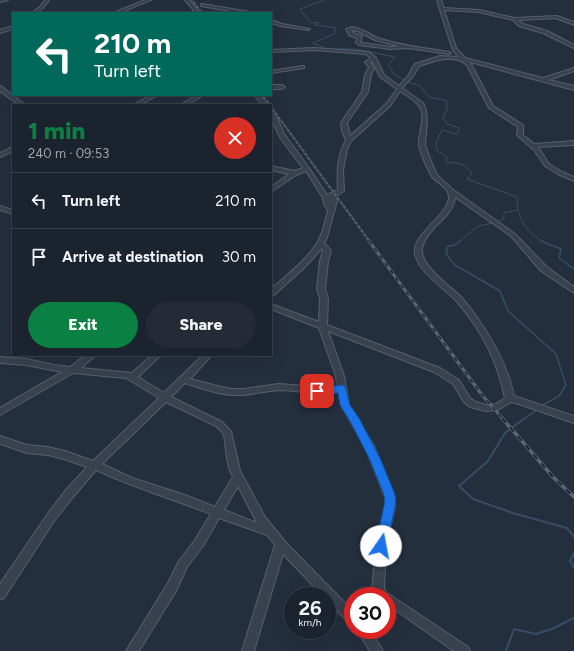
<!DOCTYPE html>
<html lang="en">
<head>
<meta charset="utf-8">
<style>
	body { margin:0; font-family:Figtree,sans-serif; background:#242b36; color:#f1f3f6; height:100vh; display:flex; flex-direction:column; font-size:15px; white-space:nowrap }
	* { box-sizing:border-box; margin:0 }
	p { font-size:13px; color:#a0a4aa }
	.icon { flex:none; width:22px; height:22px; fill:none; stroke:currentColor; stroke-width:2; stroke-linecap:round; stroke-linejoin:round }
	.map { position:relative; flex:1; overflow:hidden }
	.panel { position:absolute; left:12px; top:104px; width:260px; height:252px; display:flex; flex-direction:column; background:#1b232e; border-radius:0px; box-shadow:0 4px 16px #0002,0 0 0 1px #39404a }
	.panel>* { flex:none }
	.top-card { position:absolute; left:12px; top:12px; width:260px; height:84px; border-radius:0px; box-shadow:0 4px 16px #0002,0 0 0 1px #39404a; background:#00695c; color:#fff; overflow:hidden }
	.speed { position:absolute; left:284px; top:587px; display:flex; gap:8px; font-size:20px; font-weight:700; text-align:center }
	.speed>* { display:grid; place-content:center; width:52px; height:52px; border-radius:50%; background:#1b232e; box-shadow:0 4px 16px #0002,0 0 0 1px #39404a; line-height:1 }
	.speed small { font-size:10px; font-weight:400 }
	.speed .limit { border:6px solid #d22; background:#fff; color:#111 }
	.pin { position:absolute; display:grid; place-items:center; width:34px; height:34px; color:#fff; margin:-17px; border-radius:8px; box-shadow:0 2px 6px #0006 }
	.me { position:absolute; width:44px; margin:-22px; rotate:12deg; stroke-linejoin:round; filter:drop-shadow(0 0 3px #0008) }
	.turn { display:flex; align-items:center; gap:14px; height:84px; padding:0 16px; font-size:18px }
	.turn .icon { width:52px; height:52px; stroke-width:2.5 }
	.turn b { display:block; font-size:28px; line-height:34px }
	.round { display:grid; place-items:center; flex:none; width:42px; height:42px; border-radius:21px; background:#242b36 }
	.overview { display:flex; align-items:center; justify-content:space-between; height:68px; padding:0 16px }
	h1 { font-size:24px; font-weight:800; line-height:30px; color:#0b8043 }
	.cta { display:flex; gap:8px; margin-top:auto; padding:8px 16px }
	.cta a { flex:1; height:46px; border-radius:24px; background:#0b8043; color:#fff; font-size:16px; font-weight:800; line-height:46px; text-align:center }
	.cta a+a { background:#242b36; color:#f1f3f6 }
	ul { padding:0; list-style:none }
	li { display:flex; align-items:center; gap:12px; height:56px; padding:0 16px; border-top:1px solid #39404a }
	li div { flex:1 }
	li b { display:block; font-size:15px }
	li em { font-style:normal }
	.map>svg:first-child { display:block }
	.lines { fill:none; stroke-linecap:round; stroke-linejoin:round }
	.stream-far2 { stroke:#394c67; stroke-width:1 }
	.stream-far1 { stroke:#394c67; stroke-width:1.5 }
	.stream { stroke:#394c67; stroke-width:2 }
	.minor-casing { stroke:#565f6c; stroke-width:2 }
	.minor { fill:#38414e; fill-rule:evenodd }
	.rail-far2-casing { stroke:#5a6575; stroke-width:2 }
	.rail-far1-casing { stroke:#5a6575; stroke-width:3 }
	.rail-casing { stroke:#5a6575; stroke-width:3.5 }
	.rail-far2 { stroke:#1d2633; stroke-width:1; stroke-dasharray:2.5; stroke-linecap:butt }
	.rail-far1 { stroke:#1d2633; stroke-width:1.5; stroke-dasharray:4.5; stroke-linecap:butt }
	.rail { stroke:#1d2633; stroke-width:2; stroke-dasharray:6; stroke-linecap:butt }
	.route { fill:#1a73e8; stroke:#114b97 }
</style>
</head>
<body>
<div class="map">
<svg width="574" height="651" viewBox="0 0 574 651">
	<rect width="100%" height="100%" fill="#242f3e"/>
	<g class="lines">
		<!-- stream-far2 -->
		<g class="stream-far2">
			<path d="M324,0L300,9L310,22L318,23L315,25L336,28L334,34L313,43L327,49H355L395,57L388,65L395,75L410,83L419,85L429,97L447,101V109L443,118L447,124L459,128L457,134L442,130L436,143L437,151L447,157L446,163C458,162 465,163 472,173L467,179L517,197C517,217 525,233 544,242"/>
			<path d="M497,222L504,219V213L517,210"/>
			<path d="M459,242L478,226L493,223"/>
		</g>
		<!-- stream-far1 -->
		<g class="stream-far1">
			<path d="M460,241L455,245L448,246L446,254L455,265L500,291L508,311L556,354L566,385L559,396L541,406"/>
			<path d="M541,241L561,249L559,258L574,269"/>
			<path d="M524,419L537,410"/>
		</g>
		<!-- stream -->
		<g class="stream">
			<path d="M525,418L505,433L488,461L459,486L473,499L516,514L567,528L574,537"/>
			<path d="M574,553L570,561L574,568"/>
			<path d="M506,651L514,629L536,634L552,629L574,618"/>
		</g>
		<!-- minor casing -->
		<g class="minor-casing">
			<g id="minor">
				<path d="M0,0H8L0,2Z"/>
				<path d="M45,0H49C44,7 40,13 31,13L40,7Z"/>
				<path d="M145,0H151L119,13H113Z"/>
				<path d="M185,0H189L200,13H196Z"/>
				<path d="M437,0H441L444,8L479,10L514,18L557,16L574,22V25L556,18L518,20L523,24L547,31L574,45V48L543,33L519,26L513,20L479,12L444,10L456,48L465,58L543,78L574,68V71L549,80L574,86V90L470,62L493,106L523,125V135L534,144L574,141V145L538,147L549,164L562,172L574,177V181L558,174L545,166L534,150L517,135L518,127L489,108L467,65C454,53 434,61 419,66L413,76L402,88L423,103L426,110L427,122L425,145L432,164L437,175L452,189L515,234L547,267L574,287V293L541,271L511,236L455,197C453,218 426,228 422,248C419,264 448,285 459,295C465,301 471,309 476,316C494,341 508,367 514,396L574,416V423L516,403L511,402L498,410L486,411L470,407L464,402L453,384L434,372L328,331L344,376L349,405L374,446L395,497V507L386,546L384,589L387,593L468,647L470,651H454L387,604V596H375L372,591L376,546L385,507V497L365,447L341,405L338,392C320,395 301,391 283,390C269,390 256,394 242,395C223,396 203,389 185,383L171,397L222,422L231,431L240,471L265,517L287,544L353,611V624L349,623L327,600V596H323L283,554L254,651H242L275,545L267,535L219,518L203,546L187,567L176,591L139,651H126L168,583L179,561L195,540L211,514C172,499 133,487 96,470L73,497L54,521L4,598L0,599V584L47,515L65,491L87,467L64,459L48,455L27,453L0,444V436L27,445L48,447L65,451L93,461L159,398L126,378L73,373L0,415V408L62,372L26,365L0,363V357L26,359L54,365L70,367L86,355H96L81,368L132,373L152,355H161L138,377L164,393L203,355H212L190,379L217,386L231,389H244L278,384L320,387L337,386L336,376L319,328L271,309V304L319,322L320,299L317,289L320,261L323,251L322,248L305,267L274,295H271V289C286,276 307,260 317,243C323,234 325,222 328,211L324,204L323,198L306,171L296,175L271,192V187L289,174L271,170V166L295,171L303,168C291,151 271,132 271,109L274,111L284,134L309,168L327,195L338,190C337,172 337,156 346,140L342,131L341,123L362,92L365,75L369,67L365,62L371,58L366,54L314,50L271,52V50L314,48L369,52L376,58L384,75L399,86L409,75L412,68L415,64L440,56L458,57L452,48ZM372,61L380,77L397,89L386,104L350,136L347,123L368,92L371,75L374,67L370,62ZM400,91C406,95 415,100 419,106C427,117 418,132 419,145C420,151 423,158 426,165C428,169 430,174 433,178C439,184 450,188 449,199C446,217 411,235 415,254C420,274 446,289 459,304C482,331 498,363 505,398L496,404L486,405L476,402L470,398L459,380L440,368L327,325L328,299L325,289L328,261L331,251L327,246L324,244L327,237L337,201L336,196L344,191L343,170L347,149L351,141L390,106ZM166,402L216,426L224,434L227,459L230,471L233,477L215,507L185,495L132,478L102,464ZM238,486L257,523L224,510Z"/>
				<path d="M202,4L250,12L252,13H242L201,6V4Z"/>
				<path d="M271,20L282,24L310,29L308,30L281,26L271,23Z"/>
				<path d="M13,26V29L0,33V30Z"/>
				<path d="M352,27C363,28 369,35 378,38C401,46 425,48 449,52L451,53L449,54L407,48L391,49L359,45L356,42L357,38L349,35L346,29ZM351,30L358,31L375,40L398,46L391,47L362,43L360,42L362,36L353,33Z"/>
				<path d="M302,66H304V68L271,73V71Z"/>
				<path d="M271,85H282L285,87L282,89H271Z"/>
				<path d="M0,86L2,87L25,105H19L0,91Z"/>
				<path d="M151,95H158L140,105H133Z"/>
				<path d="M197,95H204L187,105H180Z"/>
				<path d="M254,95H260L269,105H263Z"/>
				<path d="M13,147V151L0,157V153Z"/>
				<path d="M0,206L13,210V214L0,210Z"/>
				<path d="M357,630H370L383,651H370Z"/>
			</g>
		</g>
		<!-- minor -->
		<use href="#minor" class="minor"/>
		<!-- rail-far2 casing -->
		<g class="rail-far2-casing">
			<g id="rail-far2">
				<path d="M192,0L202,13"/>
				<path d="M262,95L270,105"/>
				<path d="M271,107L370,242"/>
			</g>
		</g>
		<!-- rail-far1 casing -->
		<g class="rail-far1-casing">
			<path id="rail-far1" d="M369,241L482,395L503,419"/>
		</g>
		<!-- rail casing -->
		<g class="rail-casing">
			<path id="rail" d="M502,418L553,477L574,497"/>
		</g>
		<!-- rail-far2 -->
		<use href="#rail-far2" class="rail-far2"/>
		<!-- rail-far1 -->
		<use href="#rail-far1" class="rail-far1"/>
		<!-- rail -->
		<use href="#rail" class="rail"/>
	</g>
	<!-- route -->
	<path class="route" d="M342,385L345,386L350,405L359,418L380,458L394,492L396,501L387,546L385,550L381,552L377,550L375,546L385,501L383,492L369,458L351,423L340,405L338,393C329,394 322,396 314,393L312,391L314,388Z"/>
</svg>
<div class="speed"><div>26<small>km/h</small></div><div class="limit">30</div></div>
<div class="pin" style="left:317px;top:391px;background:#d93025"><svg class="icon" aria-label="arrive" viewBox="0 0 24 24"><path d="M6 21V4h12l-3 4 3 4H6"/></svg></div>
<svg class="me" style="left:381px;top:546px" viewBox="-20 -20 40 40"><circle r="19" fill="#fff"/><path d="M0-13L10 11 0 6-10 11z" fill="#1a73e8"/></svg>
<div class="top-card">
<div class="turn"><svg class="icon" aria-label="left" viewBox="0 0 24 24"><path d="M17 20v-9H6M10 6l-5 5 5 5"/></svg><div><b>210 m</b>Turn left</div></div>
</div>
<section class="panel">
<div class="overview"><div><h1>1 min</h1><p>240 m · 09:53</p></div><a class="round" style="background:#d93025;color:#fff"><svg class="icon" aria-label="close" viewBox="0 0 24 24"><path d="M6 6l12 12M18 6L6 18"/></svg></a></div>
<ul>
<li><svg class="icon" aria-label="left" viewBox="0 0 24 24"><path d="M17 20v-9H6M10 6l-5 5 5 5"/></svg><div><b>Turn left</b></div><em>210 m</em></li>
<li><svg class="icon" aria-label="arrive" viewBox="0 0 24 24"><path d="M6 21V4h12l-3 4 3 4H6"/></svg><div><b>Arrive at destination</b></div><em>30 m</em></li>
</ul>
<div class="cta"><a>Exit</a><a>Share</a></div>
</section>
</div>
</body>
</html>
